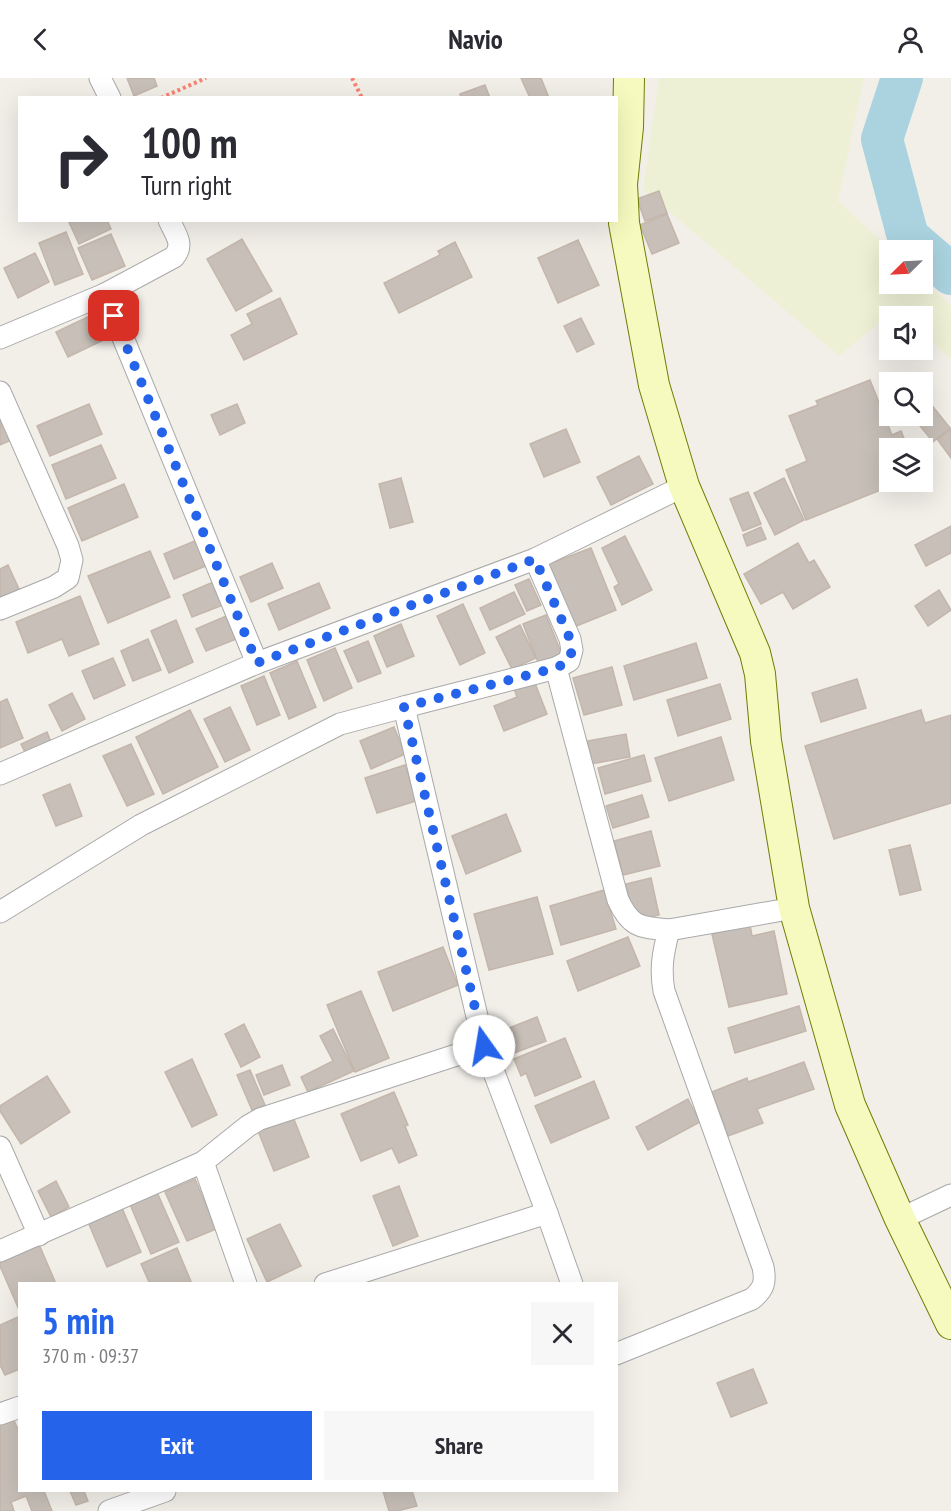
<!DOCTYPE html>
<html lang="en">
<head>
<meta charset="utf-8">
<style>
	body { margin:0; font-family:"PT Sans Narrow",sans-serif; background:#f7f7f7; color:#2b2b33; height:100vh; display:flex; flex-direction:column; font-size:22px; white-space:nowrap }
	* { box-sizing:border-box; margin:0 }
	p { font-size:20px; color:#7c7c81 }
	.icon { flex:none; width:33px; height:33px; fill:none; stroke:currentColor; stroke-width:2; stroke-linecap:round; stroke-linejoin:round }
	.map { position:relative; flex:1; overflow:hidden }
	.drawer { position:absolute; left:18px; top:1204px; width:600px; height:210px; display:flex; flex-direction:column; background:#fff; border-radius:0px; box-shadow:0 6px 24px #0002 }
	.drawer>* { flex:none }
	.banner { position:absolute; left:18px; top:18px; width:600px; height:126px; border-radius:0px; box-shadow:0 6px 24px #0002; background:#fff; color:#2b2b33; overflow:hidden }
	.needle { width:39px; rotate:246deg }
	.controls { position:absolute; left:879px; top:162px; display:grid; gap:12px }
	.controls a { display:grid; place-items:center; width:54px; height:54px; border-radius:0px; background:#fff; box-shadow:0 6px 24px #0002; font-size:30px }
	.pin { position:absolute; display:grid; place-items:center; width:51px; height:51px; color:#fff; margin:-26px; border-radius:12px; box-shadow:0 3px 9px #0006 }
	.me { position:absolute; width:66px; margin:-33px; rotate:347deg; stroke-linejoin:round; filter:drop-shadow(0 0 4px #0008) }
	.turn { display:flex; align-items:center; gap:21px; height:126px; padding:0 24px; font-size:27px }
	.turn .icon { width:78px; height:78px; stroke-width:2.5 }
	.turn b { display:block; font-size:42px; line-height:51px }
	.round { display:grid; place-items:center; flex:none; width:63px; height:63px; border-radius:0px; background:#f7f7f7 }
	.overview { display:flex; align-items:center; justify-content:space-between; height:102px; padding:0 24px }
	h1 { font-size:36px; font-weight:700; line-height:45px; color:#2563eb }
	.button { display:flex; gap:12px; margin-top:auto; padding:12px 24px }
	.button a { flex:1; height:69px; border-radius:0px; background:#2563eb; color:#fff; font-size:24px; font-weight:700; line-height:69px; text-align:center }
	.button a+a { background:#f7f7f7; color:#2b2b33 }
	header { display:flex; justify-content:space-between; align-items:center; height:78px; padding:0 24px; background:#fff; font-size:27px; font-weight:700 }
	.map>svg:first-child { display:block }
	.farmland { fill:#eef0d5 }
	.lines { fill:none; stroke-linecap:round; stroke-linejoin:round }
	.river { stroke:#aad3df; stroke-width:42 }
	.building { fill:#c7bfb8; stroke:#c4b6ab; stroke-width:1.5 }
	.street-casing { stroke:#a9a9a9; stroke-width:23 }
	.secondary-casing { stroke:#707d05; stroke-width:32 }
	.path { stroke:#fa8072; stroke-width:4; stroke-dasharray:3 3; stroke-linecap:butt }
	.street { stroke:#fff; stroke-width:21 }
	.secondary { stroke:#f7fabf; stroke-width:30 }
	.route { stroke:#2563eb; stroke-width:10; stroke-dasharray:0 18 }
</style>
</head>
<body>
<header><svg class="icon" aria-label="back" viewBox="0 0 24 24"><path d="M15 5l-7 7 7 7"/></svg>Navio<svg class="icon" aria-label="person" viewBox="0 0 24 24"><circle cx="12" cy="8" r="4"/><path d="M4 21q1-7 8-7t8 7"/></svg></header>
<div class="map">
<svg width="951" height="1433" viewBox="0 0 951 1433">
	<rect width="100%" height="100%" fill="#f2efe9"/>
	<!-- farmland -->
	<path class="farmland" d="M659,0H864L838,123L891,172H890V206H922L923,201L951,228V281L923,256L922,238H902L895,232L839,278L643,111Z"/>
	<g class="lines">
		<!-- river -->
		<path class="river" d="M902,0L882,61L908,159L951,196"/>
	</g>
	<!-- building -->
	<g class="building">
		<path d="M127,0H154L157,8L134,18Z"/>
		<path d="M521,0H541L549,20H530Z"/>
		<path d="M485,7L490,20H461L460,16Z"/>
		<path d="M659,113L667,135L645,143L637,121Z"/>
		<path d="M667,136L679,165L652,176L640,147Z"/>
		<path d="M68,142H107L111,151L79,166Z"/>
		<path d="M66,154L83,196L55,207L39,165Z"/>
		<path d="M111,156L125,188L92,202L78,170Z"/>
		<path d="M242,161L272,213L236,233L207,181Z"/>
		<path d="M578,162L599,207L558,225L538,180Z"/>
		<path d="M455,164L472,199L399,235L384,205L440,177L438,173Z"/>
		<path d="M35,175L49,204L18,220L4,190Z"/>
		<path d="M280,220L297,256L244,282L231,257L252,246L247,236Z"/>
		<path d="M98,234L110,259L68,279L56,254Z"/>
		<path d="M581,240L594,266L577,274L564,248Z"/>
		<path d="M870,302L892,357L901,353L908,370H890V404H922L901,413L898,405L806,442L786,392L807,383L789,338L818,327L816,323Z"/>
		<path d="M922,315L950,350L933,364L912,338H922Z"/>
		<path d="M89,326L102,356L50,378L37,348Z"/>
		<path d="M237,326L245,345L220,357L211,337Z"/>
		<path d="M0,337L11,362L0,367Z"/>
		<path d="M566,351L580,384L544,399L530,366Z"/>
		<path d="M951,351V380L937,361Z"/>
		<path d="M101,367L116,400L66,421L52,387Z"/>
		<path d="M639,378L653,406L611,427L597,399Z"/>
		<path d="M401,400L413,444L390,450L379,406Z"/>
		<path d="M784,400L804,442L775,457L754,415Z"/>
		<path d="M124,406L138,439L82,463L68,430Z"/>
		<path d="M748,414L761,446L743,453L730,421Z"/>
		<path d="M951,448V475L926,488L915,467Z"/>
		<path d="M761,449L766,461L747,468L743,457Z"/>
		<path d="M625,458L652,512L622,527L614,509L619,506L602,470Z"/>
		<path d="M197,462L208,487L174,501L164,476Z"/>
		<path d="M798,465L809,485L814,482L830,509L793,531L783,514L761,526L744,496Z"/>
		<path d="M591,470L616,532L574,549L549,486Z"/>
		<path d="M150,473L170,519L108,545L88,498Z"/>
		<path d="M272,485L283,510L251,524L240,499Z"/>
		<path d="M8,487L19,511L0,521V491Z"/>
		<path d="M529,501L541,527L527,533L515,507Z"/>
		<path d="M218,502L228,525L192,539L183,517Z"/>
		<path d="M319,505L330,530L279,552L268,526Z"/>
		<path d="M939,512L951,532L928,548L915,528Z"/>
		<path d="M514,514L525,536L490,552L480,530Z"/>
		<path d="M80,518L99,566L69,578L62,561L28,575L16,544Z"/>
		<path d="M463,526L485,575L460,587L437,538Z"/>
		<path d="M231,536L241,559L206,573L196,551Z"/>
		<path d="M546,537L563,579L540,589L523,546Z"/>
		<path d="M176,542L193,584L169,595L151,553Z"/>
		<path d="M401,546L414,578L387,589L374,558Z"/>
		<path d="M520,547L536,580L512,591L496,559Z"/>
		<path d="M148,561L161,592L133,603L121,573Z"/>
		<path d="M368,563L381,595L358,604L344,573Z"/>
		<path d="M696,565L707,600L634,622L624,588Z"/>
		<path d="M335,570L352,610L324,623L307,582Z"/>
		<path d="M113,580L125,607L94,621L82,593Z"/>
		<path d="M297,583L316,629L289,641L270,595Z"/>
		<path d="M612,589L622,627L584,637L573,600Z"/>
		<path d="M264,598L280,637L257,647L241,608Z"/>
		<path d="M533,600L547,636L504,653L494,628L517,619L513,608Z"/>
		<path d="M857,601L866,630L821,644L812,615Z"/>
		<path d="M720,606L731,641L678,658L667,622Z"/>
		<path d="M72,615L85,641L62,653L49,627Z"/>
		<path d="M7,621L23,660L0,670V624Z"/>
		<path d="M230,629L250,672L225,684L204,641Z"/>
		<path d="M190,632L218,689L163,716L136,659Z"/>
		<path d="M921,632L925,645L951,637V725L834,761L805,668Z"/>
		<path d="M394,649L405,676L371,691L360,663Z"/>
		<path d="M47,654L51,664L26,676L21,666Z"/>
		<path d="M626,656L630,679L591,686L587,663Z"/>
		<path d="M721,659L734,702L669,723L655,680Z"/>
		<path d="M131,666L154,716L127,728L103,678Z"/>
		<path d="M644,677L651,703L605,716L598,690Z"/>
		<path d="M405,687L416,723L377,735L365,700Z"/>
		<path d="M70,706L82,738L56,748L43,717Z"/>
		<path d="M642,717L649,739L613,750L606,728Z"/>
		<path d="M506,736L521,773L466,796L452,758Z"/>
		<path d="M651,753L660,788L623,797L614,763Z"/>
		<path d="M910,767L921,812L900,817L889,772Z"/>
		<path d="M651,800L659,837L634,843L626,806Z"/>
		<path d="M604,812L616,851L561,867L550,828Z"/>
		<path d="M537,819L553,876L489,892L474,836Z"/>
		<path d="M750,847L752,858L774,853L787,916L729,929L712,856Z"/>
		<path d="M628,859L640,888L578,913L567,883Z"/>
		<path d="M443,869L458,907L393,933L378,894Z"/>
		<path d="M361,913L389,980L355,994L327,927Z"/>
		<path d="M799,928L806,953L735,975L728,950Z"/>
		<path d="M537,939L546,963L514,975L504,952Z"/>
		<path d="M244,946L260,979L241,989L225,956Z"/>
		<path d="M333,951L354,993L308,1014L301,999L333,983L320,958Z"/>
		<path d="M565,960L581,999L535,1018L526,995L521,998L514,981Z"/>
		<path d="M192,981L217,1037L192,1049L165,994Z"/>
		<path d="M804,984L814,1011L757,1031L763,1045L728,1058L712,1014L747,1000L748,1004Z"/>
		<path d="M282,987L290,1007L264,1017L256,997Z"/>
		<path d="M250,992L265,1027L252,1032L237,997Z"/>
		<path d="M47,998L70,1034L21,1066L0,1033V1028Z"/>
		<path d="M594,1003L609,1040L551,1065L535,1028Z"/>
		<path d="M394,1014L408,1047L405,1048L417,1077L399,1085L392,1070L361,1083L341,1036Z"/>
		<path d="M688,1021L700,1044L648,1072L636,1049Z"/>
		<path d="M293,1039L309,1079L274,1093L258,1053Z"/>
		<path d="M195,1101L216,1151L187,1163L165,1114Z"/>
		<path d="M56,1103L69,1129L51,1139L38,1113Z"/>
		<path d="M399,1108L418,1158L393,1168L373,1118Z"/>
		<path d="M156,1112L179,1164L151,1176L129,1124Z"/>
		<path d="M122,1130L141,1174L107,1189L88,1144Z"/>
		<path d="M280,1146L301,1188L267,1204L247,1161Z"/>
		<path d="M38,1164L56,1206H20V1234L0,1188V1180Z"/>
		<path d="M177,1170L192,1206H150L141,1186Z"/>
		<path d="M18,1239L20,1244V1291L5,1297L0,1287V1247Z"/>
		<path d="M753,1291L767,1325L731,1339L717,1305Z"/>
		<path d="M12,1338L20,1356V1413H44L52,1433H32L26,1418L11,1424L14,1433H0V1343Z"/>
		<path d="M70,1413H84L88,1423L76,1427Z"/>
		<path d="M383,1413H412L417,1428L397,1433H389Z"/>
	</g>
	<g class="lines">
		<!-- street casing -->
		<g class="street-casing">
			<g id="street">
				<path d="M100,0L110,20"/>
				<path d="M105,216L174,179C185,166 175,156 169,142"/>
				<path d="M0,260L105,216L257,585L535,481L684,408"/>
				<path d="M0,314L68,468L72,482L68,500L54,509L0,531"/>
				<path d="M556,590L618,822C631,850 640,849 669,852"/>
				<path d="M0,696L257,585"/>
				<path d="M0,834L141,747L340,646L404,629"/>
				<path d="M484,968L547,1135"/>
				<path d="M0,1069L39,1157"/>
				<path d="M203,1084L246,1206"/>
				<path d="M900,1141L951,1117"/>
				<path d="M0,1173L203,1084L248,1048L260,1041L484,968L404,629L556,590L569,583L572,572L570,561L535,481"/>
				<path d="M325,1206L547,1135L572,1206"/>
				<path d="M616,1276L752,1221C764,1211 766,1204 763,1189L664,913C660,891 663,874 669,852L794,830"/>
				<path d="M0,1336L20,1329"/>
				<path d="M109,1433L165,1413"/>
			</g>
		</g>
		<!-- secondary casing -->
		<g class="secondary-casing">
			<path id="secondary" d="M629,0L628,49L622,106L624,145L654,307L684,408L755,575L760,596L766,663L794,830L850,1027L900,1141L951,1246"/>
		</g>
		<!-- path -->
		<g class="path">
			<path d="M352,0L362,20"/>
			<path d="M161,20L206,0"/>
		</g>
		<!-- street -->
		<use href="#street" class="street"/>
		<!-- secondary -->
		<use href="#secondary" class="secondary"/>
	</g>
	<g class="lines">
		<!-- route -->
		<path class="route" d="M114,238L257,585L535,481L570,561L572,572L569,583L556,590L404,629L484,968"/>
	</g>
</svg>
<div class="controls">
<a><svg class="needle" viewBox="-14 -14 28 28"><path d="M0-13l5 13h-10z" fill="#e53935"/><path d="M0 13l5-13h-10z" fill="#7c7c81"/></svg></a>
<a><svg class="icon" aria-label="sound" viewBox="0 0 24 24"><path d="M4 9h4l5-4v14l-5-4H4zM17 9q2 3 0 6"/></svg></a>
<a><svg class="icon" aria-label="search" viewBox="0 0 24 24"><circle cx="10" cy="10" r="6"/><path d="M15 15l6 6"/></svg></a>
<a><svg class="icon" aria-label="layers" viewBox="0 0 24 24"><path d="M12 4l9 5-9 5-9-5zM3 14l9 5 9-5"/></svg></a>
</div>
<div class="pin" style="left:114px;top:238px;background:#d93025"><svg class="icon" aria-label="arrive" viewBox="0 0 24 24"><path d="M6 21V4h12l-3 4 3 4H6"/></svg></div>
<svg class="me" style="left:484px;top:968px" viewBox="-20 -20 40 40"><circle r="19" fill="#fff"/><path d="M0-13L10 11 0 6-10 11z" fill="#2563eb"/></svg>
<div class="banner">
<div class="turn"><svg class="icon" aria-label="right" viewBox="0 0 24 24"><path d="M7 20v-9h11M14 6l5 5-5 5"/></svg><div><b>100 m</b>Turn right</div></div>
</div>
<section class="drawer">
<div class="overview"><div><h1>5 min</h1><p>370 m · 09:37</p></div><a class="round"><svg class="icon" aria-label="close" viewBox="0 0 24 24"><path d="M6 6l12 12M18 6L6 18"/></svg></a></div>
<div class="button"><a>Exit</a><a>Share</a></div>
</section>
</div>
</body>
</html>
